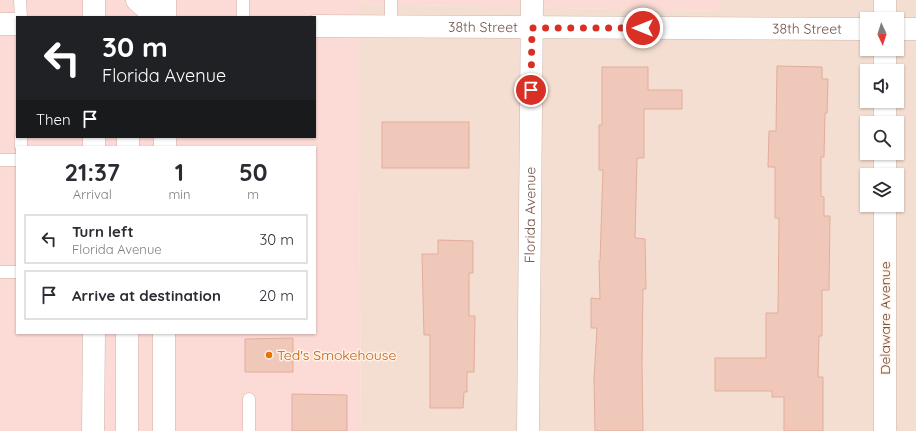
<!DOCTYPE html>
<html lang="en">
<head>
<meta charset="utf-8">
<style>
	body { margin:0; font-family:Quicksand,sans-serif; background:#f2f2f3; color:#2b2b33; height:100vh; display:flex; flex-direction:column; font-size:15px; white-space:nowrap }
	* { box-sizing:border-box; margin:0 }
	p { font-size:13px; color:#7c7c81 }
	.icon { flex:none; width:22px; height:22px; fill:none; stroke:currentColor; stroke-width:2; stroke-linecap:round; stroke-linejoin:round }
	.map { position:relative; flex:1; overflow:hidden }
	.side { position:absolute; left:16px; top:146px; width:300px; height:188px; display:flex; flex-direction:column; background:#fff; border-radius:0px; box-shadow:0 1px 3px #0004 }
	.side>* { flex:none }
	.hud { position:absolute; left:16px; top:16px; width:300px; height:122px; border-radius:0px; box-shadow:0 1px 3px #0004; background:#202124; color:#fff; overflow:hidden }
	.needle { width:26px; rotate:176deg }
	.tools { position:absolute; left:860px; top:12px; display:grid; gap:8px }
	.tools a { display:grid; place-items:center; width:44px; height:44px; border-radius:0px; background:#fff; box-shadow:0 1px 3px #0004; font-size:20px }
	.pin { position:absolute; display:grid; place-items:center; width:34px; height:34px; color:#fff; margin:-17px; border:2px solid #fff; border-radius:50%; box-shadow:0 1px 4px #0007 }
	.me { position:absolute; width:44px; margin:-22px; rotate:270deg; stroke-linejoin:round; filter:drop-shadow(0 0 3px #0008) }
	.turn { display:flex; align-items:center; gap:14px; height:84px; padding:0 20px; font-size:18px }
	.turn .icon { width:52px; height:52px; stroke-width:2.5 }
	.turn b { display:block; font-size:28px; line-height:34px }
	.then { display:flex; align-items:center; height:38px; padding:0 20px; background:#0003; gap:8px; font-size:15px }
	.eta { display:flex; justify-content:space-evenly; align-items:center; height:68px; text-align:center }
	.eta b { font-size:24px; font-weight:700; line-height:28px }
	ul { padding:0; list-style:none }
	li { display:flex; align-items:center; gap:12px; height:50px; margin:0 8px 6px; padding:0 12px; border:2px solid #e1e1e2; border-radius:0px }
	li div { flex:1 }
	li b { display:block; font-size:15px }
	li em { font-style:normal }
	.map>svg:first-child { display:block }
	.residential { fill:#f3ded1; fill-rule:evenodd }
	.commercial { fill:#fcdbd6; fill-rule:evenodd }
	.building { fill:#f0c8ba; stroke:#e3ac9b }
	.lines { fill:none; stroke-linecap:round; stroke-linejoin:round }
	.service-casing { stroke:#cfb6ac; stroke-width:13 }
	.minor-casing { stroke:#cfb6ac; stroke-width:23 }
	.secondary-casing { stroke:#d1b5a9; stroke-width:23 }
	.service { stroke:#fff; stroke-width:12 }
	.minor { stroke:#fff; stroke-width:22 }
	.secondary { stroke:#fff; stroke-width:22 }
	.route { stroke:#d93025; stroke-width:7; stroke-dasharray:0 12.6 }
	.food-dot { fill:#e8710a; stroke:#fff2e8; stroke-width:1.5 }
	.labels { text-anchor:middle; stroke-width:3; stroke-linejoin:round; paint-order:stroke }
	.street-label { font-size:14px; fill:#735249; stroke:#fff2e8 }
	.food-label { font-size:14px; fill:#c56008; stroke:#fff2e8; text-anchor:start }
</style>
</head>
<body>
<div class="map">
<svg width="916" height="431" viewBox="0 0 916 431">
	<rect width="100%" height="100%" fill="#fceee2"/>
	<!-- residential -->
	<path class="residential" d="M719,0H916V431H361L358,4L718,11ZM867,19H897V49H867ZM867,71H897V101H867ZM867,123H897V153H867ZM867,175H897V205H867Z"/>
	<!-- commercial -->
	<path class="commercial" d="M0,0H719V11L358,4L361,431H0ZM17,17H315V137H17ZM17,147H315V333H17Z"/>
	<!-- building -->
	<g class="building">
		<path d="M777,66L822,67V79H828L827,113H825L824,157H821V196L824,197V216H830L829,290H822V336H819L818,377H823V431H784V397H772V391H715V358H766V313H778L779,218H775V167H768L769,131H776Z"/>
		<path d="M602,67H648V90H682V109H644V158H637L635,238L645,239L646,289H643L642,363L643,431H595L594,379L597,328H591V298L600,299L599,261H600L603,170H599V125H602Z"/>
		<rect x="382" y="122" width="87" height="46"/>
		<path d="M438,240L473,241V273H469V316H475L474,372H467V392H464L463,408H430V335H424L422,254H438Z"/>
		<path d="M293,338V372H245V339Z"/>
		<path d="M292,394L347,395V431H292Z"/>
	</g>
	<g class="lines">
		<!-- service casing -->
		<g class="service-casing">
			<g id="service">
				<path d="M20,0L21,17"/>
				<path d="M391,0V26"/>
				<path d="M243,17V0"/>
				<path d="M21,137V147"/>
				<path d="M0,160H17"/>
				<path d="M0,272H17"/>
				<path d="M249,431V399"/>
			</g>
		</g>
		<!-- minor casing -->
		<g class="minor-casing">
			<g id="minor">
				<path d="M885,19V0"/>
				<path d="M0,24H17"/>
				<path id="s1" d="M315,26L867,29"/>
				<path d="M897,29H916"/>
				<path d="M885,49V71"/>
				<path d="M885,101V123"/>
				<path d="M885,153V175"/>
				<path d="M885,205V431"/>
				<path id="s2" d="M528,431L532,0"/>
			</g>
		</g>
		<!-- secondary casing -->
		<g class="secondary-casing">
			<g id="secondary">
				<path d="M137,0L156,17"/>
				<path d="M94,17V0"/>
				<path d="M165,17V0"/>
				<path d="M94,147V137"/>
				<path d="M128,147V137"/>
				<path d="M165,147V137"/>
				<path d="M127,333V431"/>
				<path d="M93,431L94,333"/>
				<path d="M164,431V333"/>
			</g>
		</g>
		<!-- service -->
		<use href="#service" class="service"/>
		<!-- minor -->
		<use href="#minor" class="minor"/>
		<!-- secondary -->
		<use href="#secondary" class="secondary"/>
	</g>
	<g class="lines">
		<!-- route -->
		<path class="route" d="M531,90L532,28H643"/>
	</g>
	<!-- markers -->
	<circle class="food-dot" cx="269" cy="355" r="4"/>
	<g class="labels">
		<!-- street labels -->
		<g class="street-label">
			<text dy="5" stroke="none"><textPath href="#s1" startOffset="168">38th Street</textPath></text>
			<text dy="5" stroke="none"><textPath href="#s1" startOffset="492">38th Street</textPath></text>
			<text dy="5" stroke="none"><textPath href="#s2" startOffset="216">Florida Avenue</textPath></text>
			<text transform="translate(885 318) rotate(-90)" y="5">Delaware Avenue</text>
		</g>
		<!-- food labels -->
		<g class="food-label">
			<text x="277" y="360">Ted's Smokehouse</text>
		</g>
	</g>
</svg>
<div class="tools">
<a><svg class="needle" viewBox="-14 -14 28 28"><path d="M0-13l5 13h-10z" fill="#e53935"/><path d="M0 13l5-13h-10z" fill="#7c7c81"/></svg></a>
<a><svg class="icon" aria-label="sound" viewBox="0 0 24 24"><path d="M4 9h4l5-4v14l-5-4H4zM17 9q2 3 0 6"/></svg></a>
<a><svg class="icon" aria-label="search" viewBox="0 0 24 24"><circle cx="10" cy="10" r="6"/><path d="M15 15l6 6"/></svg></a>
<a><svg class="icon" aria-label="layers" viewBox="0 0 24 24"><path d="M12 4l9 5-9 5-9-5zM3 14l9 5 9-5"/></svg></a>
</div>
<div class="pin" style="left:531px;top:90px;background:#d93025"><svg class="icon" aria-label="arrive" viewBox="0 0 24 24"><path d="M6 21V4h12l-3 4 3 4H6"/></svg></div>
<svg class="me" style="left:643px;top:28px" viewBox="-20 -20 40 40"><circle r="17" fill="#d93025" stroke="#fff" stroke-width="3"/><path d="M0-11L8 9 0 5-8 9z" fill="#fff"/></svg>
<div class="hud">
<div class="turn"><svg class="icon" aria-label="left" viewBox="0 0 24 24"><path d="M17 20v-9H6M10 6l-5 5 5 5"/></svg><div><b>30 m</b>Florida Avenue</div></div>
<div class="then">Then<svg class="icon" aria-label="arrive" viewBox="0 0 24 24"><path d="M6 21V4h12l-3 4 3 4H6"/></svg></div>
</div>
<section class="side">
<div class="eta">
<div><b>21:37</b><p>Arrival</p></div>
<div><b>1</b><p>min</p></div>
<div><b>50</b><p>m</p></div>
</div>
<ul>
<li><svg class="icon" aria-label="left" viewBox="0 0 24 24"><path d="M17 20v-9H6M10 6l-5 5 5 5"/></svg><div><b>Turn left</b><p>Florida Avenue</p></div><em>30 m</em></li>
<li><svg class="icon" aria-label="arrive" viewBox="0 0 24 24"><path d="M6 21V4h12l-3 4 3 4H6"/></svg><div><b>Arrive at destination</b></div><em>20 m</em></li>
</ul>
</section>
</div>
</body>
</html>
